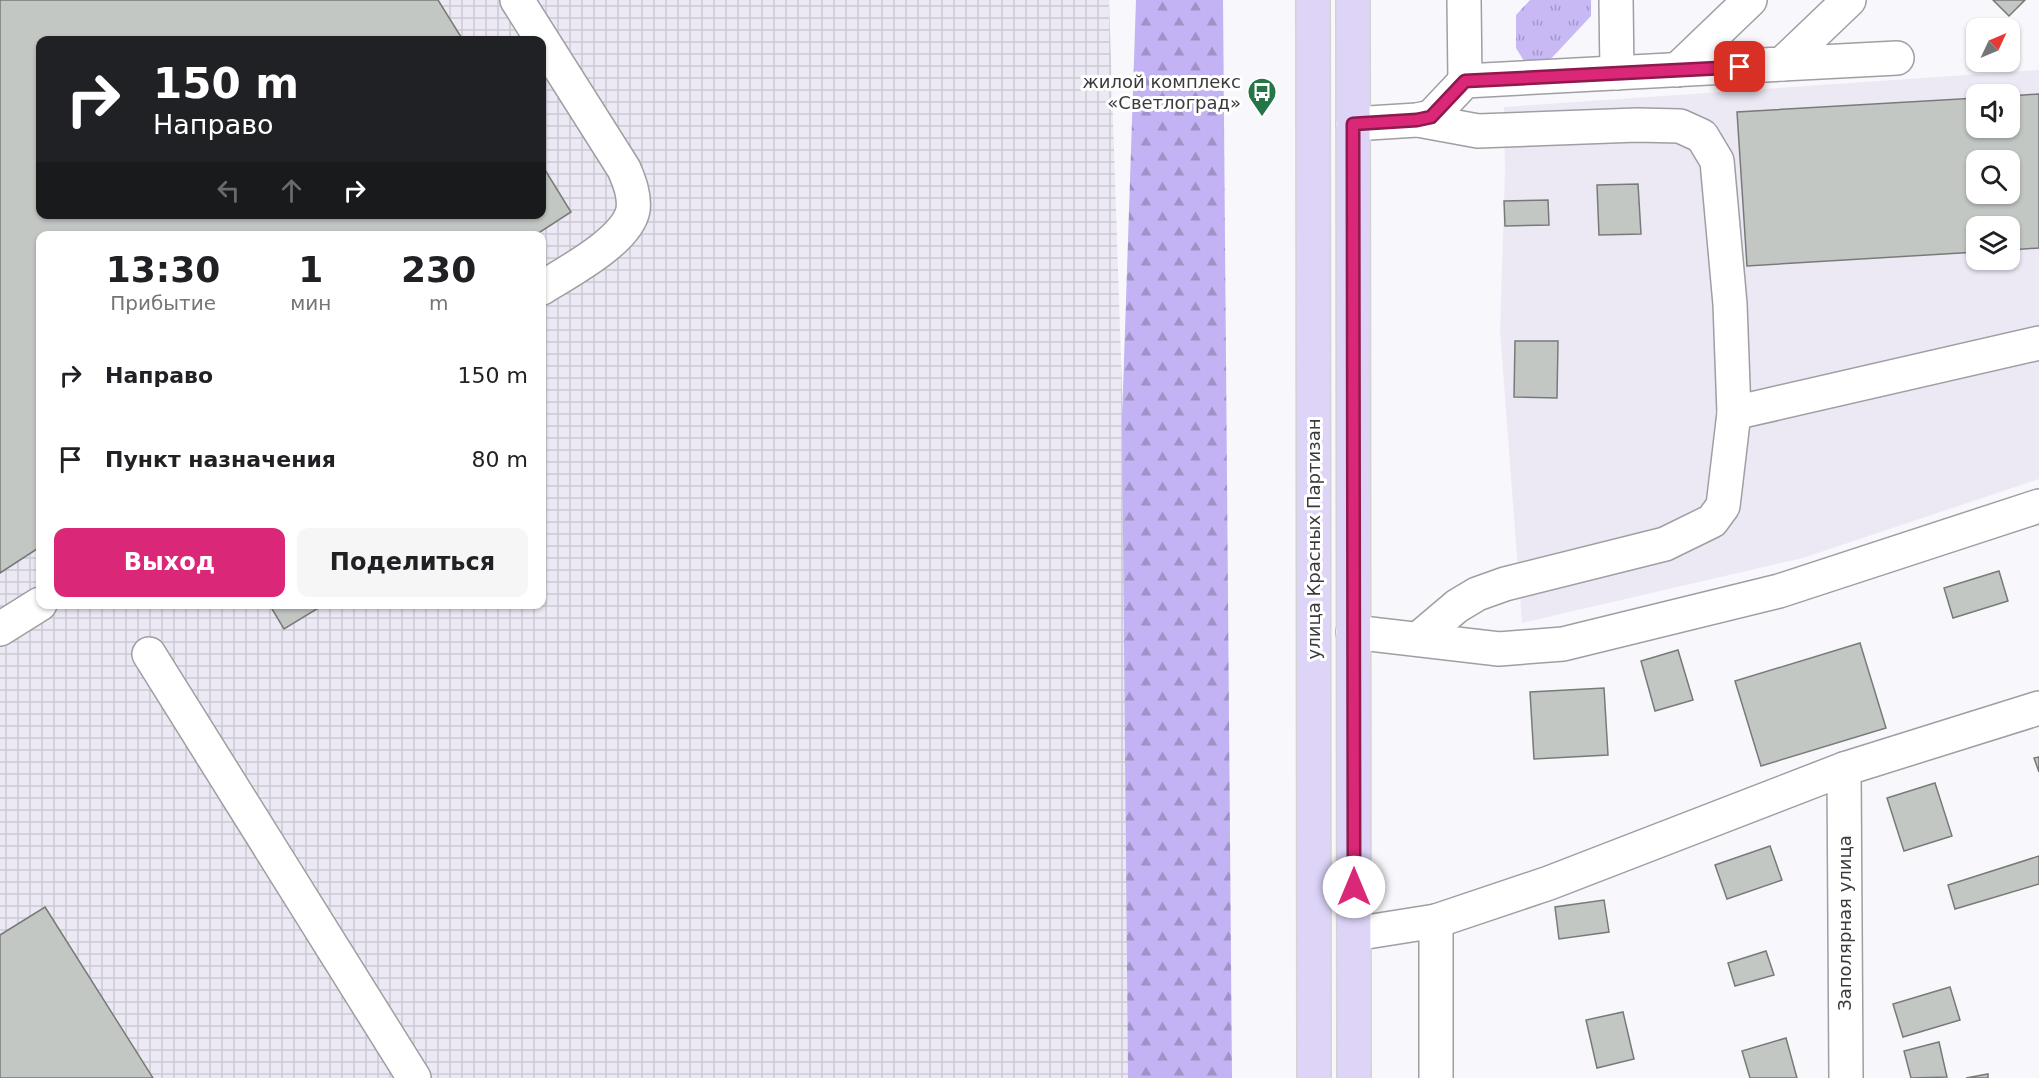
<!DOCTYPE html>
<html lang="ru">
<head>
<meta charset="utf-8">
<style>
	body { margin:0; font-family:"DejaVu Sans",sans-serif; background:#f6f6f6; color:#202124; height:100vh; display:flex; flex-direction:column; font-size:22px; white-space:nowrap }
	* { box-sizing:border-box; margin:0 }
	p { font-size:20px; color:#757577 }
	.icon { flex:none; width:33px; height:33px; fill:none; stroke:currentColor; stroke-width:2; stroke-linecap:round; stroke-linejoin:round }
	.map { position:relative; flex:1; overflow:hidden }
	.details { position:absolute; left:36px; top:231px; width:510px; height:378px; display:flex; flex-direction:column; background:#fff; border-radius:12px; box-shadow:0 2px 4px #0004 }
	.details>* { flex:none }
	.top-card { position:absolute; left:36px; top:36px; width:510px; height:183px; border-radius:12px; box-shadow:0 2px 4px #0004; background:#202124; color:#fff; overflow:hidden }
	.needle { width:39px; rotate:46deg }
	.buttons { position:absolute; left:1966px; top:18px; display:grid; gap:12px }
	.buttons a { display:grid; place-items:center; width:54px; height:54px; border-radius:12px; background:#fff; box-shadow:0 2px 4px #0004; font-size:30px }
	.pin { position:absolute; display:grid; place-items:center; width:51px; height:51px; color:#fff; margin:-26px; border-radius:12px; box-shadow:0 3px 9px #0006 }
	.me { position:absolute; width:66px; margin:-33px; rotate:0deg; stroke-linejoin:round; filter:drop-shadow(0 0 4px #0008) }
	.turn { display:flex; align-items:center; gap:21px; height:126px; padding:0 18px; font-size:27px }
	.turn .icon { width:78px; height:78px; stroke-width:2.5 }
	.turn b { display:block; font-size:42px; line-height:51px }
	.lanes { display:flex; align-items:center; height:57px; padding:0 18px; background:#0003; justify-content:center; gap:30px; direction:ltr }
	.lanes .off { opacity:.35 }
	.eta { display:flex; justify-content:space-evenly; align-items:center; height:102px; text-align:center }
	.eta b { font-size:36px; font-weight:700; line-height:42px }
	.primary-button { display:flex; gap:12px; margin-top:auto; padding:12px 18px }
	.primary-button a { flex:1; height:69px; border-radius:12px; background:#db2777; color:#fff; font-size:24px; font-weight:700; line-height:69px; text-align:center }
	.primary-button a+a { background:#f6f6f6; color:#202124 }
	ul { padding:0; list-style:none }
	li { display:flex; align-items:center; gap:18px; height:84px; padding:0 18px }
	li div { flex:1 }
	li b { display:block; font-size:22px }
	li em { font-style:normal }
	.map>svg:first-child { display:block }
	.built { fill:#ece9f5; fill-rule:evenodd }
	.industrial { fill:url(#industrial-grid); fill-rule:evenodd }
	.forest { fill:url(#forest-firs) }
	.park { fill:url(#park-tufts) }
	.building { fill:#c3c7c4; stroke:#777b78; stroke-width:1.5; fill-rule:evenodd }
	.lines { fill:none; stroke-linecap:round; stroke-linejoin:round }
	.minor-casing { stroke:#9f9ea2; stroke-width:36 }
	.major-casing { stroke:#d4d3d4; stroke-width:36 }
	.minor { stroke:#fff; stroke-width:33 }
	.major { stroke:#ddd4f8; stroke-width:33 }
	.route-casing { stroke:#8e194d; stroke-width:15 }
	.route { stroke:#db2777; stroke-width:10 }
	.labels { text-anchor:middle; stroke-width:6; stroke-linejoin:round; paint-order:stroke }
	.poi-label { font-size:18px; fill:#3a393b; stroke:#fff; text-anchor:end }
	.street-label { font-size:18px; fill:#3a393b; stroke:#fff }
</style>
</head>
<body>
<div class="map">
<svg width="2039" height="1078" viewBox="0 0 2039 1078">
	<defs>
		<pattern id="industrial-grid" width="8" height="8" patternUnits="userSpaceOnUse" patternTransform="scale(1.5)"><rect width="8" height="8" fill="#ece9f5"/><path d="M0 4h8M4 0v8" fill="none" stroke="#cbc9d3"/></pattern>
		<pattern id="forest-firs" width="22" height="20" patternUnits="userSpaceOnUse" patternTransform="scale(1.5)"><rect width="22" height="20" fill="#c3b2f4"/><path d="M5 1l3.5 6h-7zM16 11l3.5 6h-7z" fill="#9f92c7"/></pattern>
		<pattern id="park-tufts" width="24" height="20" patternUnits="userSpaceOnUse" patternTransform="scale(1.5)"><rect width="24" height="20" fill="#c8b9f5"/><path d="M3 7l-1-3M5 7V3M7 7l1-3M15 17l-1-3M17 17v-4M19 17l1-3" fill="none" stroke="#a397c8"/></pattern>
	</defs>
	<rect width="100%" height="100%" fill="#f8f7fc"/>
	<!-- built -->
	<path class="built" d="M2039,70V479L1803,558L1522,623L1500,331L1505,171L1504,107ZM1977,94H2010V128H1977ZM1977,160H2010V194H1977ZM1977,226H2010V260H1977Z"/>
	<!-- industrial -->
	<path class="industrial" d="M0,0H1109L1145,1078H0ZM40,40H542V214H40ZM40,236H542V604H40Z"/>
	<!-- forest -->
	<path class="forest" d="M1136,0H1223L1232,1078H1128L1122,421Z"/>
	<!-- park -->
	<path class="park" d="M1530,0H1591V16L1547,63L1530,65L1524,61L1516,48V15Z"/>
	<!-- building -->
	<g class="building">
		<path d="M0,0H438L463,40H40V214H542V165L571,212L534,236H40V547L0,573Z"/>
		<path d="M1993,0H2025L2009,16Z"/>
		<path d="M2039,94V248L2010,250V226H1977V252L1747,266L1737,112L1977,98V128H2010V96ZM1977,160H2010V194H1977Z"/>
		<path d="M1638,184L1641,234L1599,235L1597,185Z"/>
		<path d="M1548,200L1549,225L1505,226L1504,201Z"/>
		<path d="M1515,341H1558L1557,398L1514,397Z"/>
		<path d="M1999,571L2008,601L1953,618L1944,588Z"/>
		<path d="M269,604H325L284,629Z"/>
		<path d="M1860,643L1886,728L1761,766L1735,681Z"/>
		<path d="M1678,650L1693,700L1655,711L1641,661Z"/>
		<path d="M1604,688L1608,755L1534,759L1530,692Z"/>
		<path d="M2039,757V772L2034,758Z"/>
		<path d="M1935,783L1952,836L1904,851L1887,798Z"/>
		<path d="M1770,846L1782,880L1727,899L1715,865Z"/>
		<path d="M2039,856V884L1955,909L1948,885Z"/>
		<path d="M1604,900L1609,932L1559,939L1555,907Z"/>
		<path d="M45,907L153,1078H0V935Z"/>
		<path d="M1766,951L1774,975L1735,986L1728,963Z"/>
		<path d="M1950,987L1960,1020L1903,1037L1893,1004Z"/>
		<path d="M1623,1012L1634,1059L1597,1068L1586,1020Z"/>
		<path d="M1786,1038L1797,1078H1750L1742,1051Z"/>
		<path d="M1939,1042L1947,1077L1911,1078L1904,1051Z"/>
		<path d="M1988,1074V1078H1966Z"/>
	</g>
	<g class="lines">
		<!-- minor casing -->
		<g class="minor-casing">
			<g id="minor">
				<path d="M517,0L624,169C629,181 635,195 633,210C627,241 567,272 542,288"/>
				<path d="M1464,0L1465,81"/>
				<path d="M1616,0L1617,73"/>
				<path d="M1782,64L1897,58"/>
				<path d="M1677,70L1750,0"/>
				<path d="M1353,124L1417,120L1431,117L1465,81L1782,64L1849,0"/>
				<path d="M1734,413L2039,343"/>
				<path d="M0,629L40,604"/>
				<path d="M1353,632L1499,649L1563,644L1779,591L2039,506"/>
				<path d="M1418,639L1457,606L1477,594L1505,584L1665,544L1712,521L1723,506L1734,413L1730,304L1717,161L1702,136L1680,126L1637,125L1478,131L1418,120"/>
				<path d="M149,654L414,1078"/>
				<path d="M1844,769L1846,1078"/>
				<path d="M1354,934L1436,921L1549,883L1844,769L2039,708"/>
				<path d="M1436,1078V921"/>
			</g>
		</g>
		<!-- major casing -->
		<g class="major-casing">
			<g id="major">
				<path d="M1313,0L1314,1078"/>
				<path d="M1353,0L1354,1078"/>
			</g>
		</g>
		<!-- minor -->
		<use href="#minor" class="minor"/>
		<!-- major -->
		<use href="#major" class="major"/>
	</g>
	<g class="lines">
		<!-- route casing -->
		<g class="route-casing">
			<path id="route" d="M1354,887L1353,124L1417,120L1431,117L1465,81L1740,67"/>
		</g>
		<!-- route -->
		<use href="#route" class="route"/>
	</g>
	<!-- icons -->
	<defs>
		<g id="bus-pin" transform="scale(1.5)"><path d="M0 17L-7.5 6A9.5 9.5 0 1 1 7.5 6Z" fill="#257647" stroke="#fff"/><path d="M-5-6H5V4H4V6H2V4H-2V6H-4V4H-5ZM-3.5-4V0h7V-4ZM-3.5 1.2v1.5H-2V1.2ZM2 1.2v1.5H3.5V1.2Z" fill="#fff"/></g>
	</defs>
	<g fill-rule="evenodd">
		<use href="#bus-pin" x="1262" y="92"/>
	</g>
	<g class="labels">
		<!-- poi labels -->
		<g class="poi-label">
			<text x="1241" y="88">жилой комплекс<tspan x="1241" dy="21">«Светлоград»</tspan></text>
		</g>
		<!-- street labels -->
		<g class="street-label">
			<text transform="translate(1314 539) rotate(-90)" y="6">улица Красных Партизан</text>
			<text transform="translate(1845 923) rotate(-90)" y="6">Заполярная улица</text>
		</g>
	</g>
</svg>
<div class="buttons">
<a><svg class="needle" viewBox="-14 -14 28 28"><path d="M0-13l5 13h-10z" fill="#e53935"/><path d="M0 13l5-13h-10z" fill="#757577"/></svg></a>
<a><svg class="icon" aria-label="sound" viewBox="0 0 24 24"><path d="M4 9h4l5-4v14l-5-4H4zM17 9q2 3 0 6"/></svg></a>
<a><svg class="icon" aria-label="search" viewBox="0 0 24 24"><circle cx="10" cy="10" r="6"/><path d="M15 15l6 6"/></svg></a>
<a><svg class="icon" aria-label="layers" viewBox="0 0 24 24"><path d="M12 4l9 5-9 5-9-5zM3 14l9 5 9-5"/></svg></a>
</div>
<div class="pin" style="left:1740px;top:67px;background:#d93025"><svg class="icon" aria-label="arrive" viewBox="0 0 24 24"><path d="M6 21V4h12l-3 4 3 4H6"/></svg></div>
<svg class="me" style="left:1354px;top:887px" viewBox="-20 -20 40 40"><circle r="19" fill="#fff"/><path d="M0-13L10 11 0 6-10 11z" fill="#db2777"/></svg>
<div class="top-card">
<div class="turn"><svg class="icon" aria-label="right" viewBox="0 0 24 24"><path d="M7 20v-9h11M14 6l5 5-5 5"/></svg><div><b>150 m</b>Направо</div></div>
<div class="lanes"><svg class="icon off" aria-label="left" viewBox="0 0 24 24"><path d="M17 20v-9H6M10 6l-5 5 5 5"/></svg><svg class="icon off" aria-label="ahead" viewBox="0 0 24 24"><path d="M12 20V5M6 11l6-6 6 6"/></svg><svg class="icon" aria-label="right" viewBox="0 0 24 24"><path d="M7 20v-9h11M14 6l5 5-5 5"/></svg></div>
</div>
<section class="details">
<div class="eta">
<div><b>13:30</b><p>Прибытие</p></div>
<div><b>1</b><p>мин</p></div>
<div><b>230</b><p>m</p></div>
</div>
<ul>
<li><svg class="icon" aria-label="right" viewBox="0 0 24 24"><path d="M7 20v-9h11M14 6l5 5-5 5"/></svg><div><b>Направо</b></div><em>150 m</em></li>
<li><svg class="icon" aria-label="arrive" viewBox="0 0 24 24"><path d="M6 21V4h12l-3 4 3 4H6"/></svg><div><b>Пункт назначения</b></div><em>80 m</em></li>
</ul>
<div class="primary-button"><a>Выход</a><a>Поделиться</a></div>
</section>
</div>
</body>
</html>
